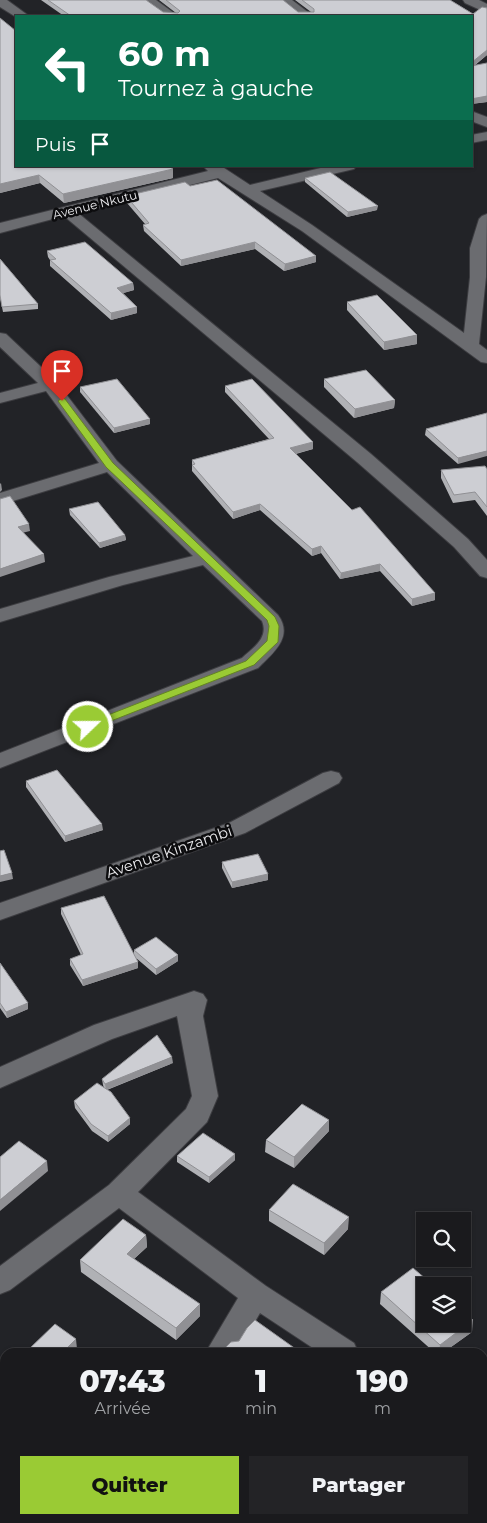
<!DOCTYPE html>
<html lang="fr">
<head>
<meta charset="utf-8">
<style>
	body { margin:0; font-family:Montserrat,sans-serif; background:#232326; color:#f1f3f6; height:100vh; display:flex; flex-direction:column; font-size:19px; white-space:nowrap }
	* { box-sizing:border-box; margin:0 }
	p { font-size:16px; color:#9fa1a4 }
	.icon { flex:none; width:28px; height:28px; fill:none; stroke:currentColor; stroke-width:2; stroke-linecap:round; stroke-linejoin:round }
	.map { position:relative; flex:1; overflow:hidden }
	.details { position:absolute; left:0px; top:1348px; width:488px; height:176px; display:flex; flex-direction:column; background:#1a1a1d; border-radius:15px 15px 0 0; box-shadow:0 1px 4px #0004,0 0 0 1px #38383b }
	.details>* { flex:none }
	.guide { position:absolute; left:15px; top:15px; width:458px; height:152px; border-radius:0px; box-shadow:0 1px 4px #0004,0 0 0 1px #38383b; background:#0b6e4f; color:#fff; overflow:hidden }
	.controls { position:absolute; left:416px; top:1212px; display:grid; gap:10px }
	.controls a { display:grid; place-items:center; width:55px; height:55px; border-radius:0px; background:#1a1a1d; box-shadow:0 1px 4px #0004,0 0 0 1px #38383b; font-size:25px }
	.pin { position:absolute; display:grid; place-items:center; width:42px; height:42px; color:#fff; margin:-51px -21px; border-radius:50% 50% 50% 0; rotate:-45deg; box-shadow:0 0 5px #0007 }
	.pin .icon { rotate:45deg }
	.me { position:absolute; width:55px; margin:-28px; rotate:68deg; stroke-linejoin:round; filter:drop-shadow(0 0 4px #0008) }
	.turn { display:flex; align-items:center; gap:18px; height:105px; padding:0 20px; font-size:22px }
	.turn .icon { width:65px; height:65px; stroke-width:2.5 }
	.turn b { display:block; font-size:35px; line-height:42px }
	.then { display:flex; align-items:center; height:48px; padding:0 20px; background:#0003; gap:10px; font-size:19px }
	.eta { display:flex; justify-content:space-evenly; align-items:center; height:85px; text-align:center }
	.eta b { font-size:30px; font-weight:800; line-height:35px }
	.primary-button { display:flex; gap:10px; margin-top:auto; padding:10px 20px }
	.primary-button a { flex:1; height:58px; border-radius:0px; background:#9acb34; color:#111; font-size:20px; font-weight:800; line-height:58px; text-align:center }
	.primary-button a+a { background:#232326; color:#f1f3f6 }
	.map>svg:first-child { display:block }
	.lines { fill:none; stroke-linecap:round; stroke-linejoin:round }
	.street-casing { stroke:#3d3d41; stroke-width:2 }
	.street { fill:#6b6c70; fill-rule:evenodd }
	.wall { fill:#b0b1b5 }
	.shaded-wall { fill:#909094 }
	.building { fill:#cdced3; stroke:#909094 }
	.route { fill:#9acb34; stroke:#648422 }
	.labels { text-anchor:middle; stroke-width:5; stroke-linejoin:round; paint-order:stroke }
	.far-street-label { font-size:12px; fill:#ebebee; stroke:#0c0c0e }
	.street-label { font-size:15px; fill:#ebebee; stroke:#0c0c0e }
</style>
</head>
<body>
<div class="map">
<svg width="487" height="1523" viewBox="0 0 487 1523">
	<rect width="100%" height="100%" fill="#222327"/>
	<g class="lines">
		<!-- street casing -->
		<g class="street-casing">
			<g id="street">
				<path d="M0,0H7L29,16L16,17L0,7Z"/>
				<path d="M142,0H156L178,16H164Z"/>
				<path d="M278,0H292L313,16H299Z"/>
				<path d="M463,0H479L487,4V13L465,3Z"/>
				<path d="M471,111L487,117V127L471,121Z"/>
				<path d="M487,132V140L471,143V135Z"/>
				<path d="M203,166H221L250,185L329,166H356L354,169L260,191L312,225L464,333L470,277V248L479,219L482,216L487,214L486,277L479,344L487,350V363L481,362L302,231L218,178L78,213L371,454L468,539L487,560V578L480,576L454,547L357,462L64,216L0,233V223L208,171Z"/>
				<path d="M0,333L6,334L56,381L117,461L278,615C294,637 273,653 258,668L0,768V753L242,658C253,648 269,638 262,621L203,565L123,585L0,622V609L109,577L193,556L107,472L0,505V493L99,463L46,391L0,403V393L38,383L0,347Z"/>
				<path d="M331,771L339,773L342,778L339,783L245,833L0,920V903L229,823L323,773Z"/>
				<path d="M194,991L203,994L207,1000L203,1016L218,1096L207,1122L138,1192L266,1286L354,1343L358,1352H319L260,1313L237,1352H206L238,1298L119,1208L10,1290L0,1294V1266L109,1185L186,1109L192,1096L177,1016L112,1039L0,1088V1067L94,1025Z"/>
				<path d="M482,1432L487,1434V1463L482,1461Z"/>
				<path d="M116,1519H151L153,1523H118Z"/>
			</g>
		</g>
		<!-- street -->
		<use href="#street" class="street"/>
	</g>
	<!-- wall -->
	<g class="wall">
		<path d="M41,0H146L163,12L176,13L159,0H283L298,12H311L295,0H450L473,14L487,8V55L474,66L487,102L471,104V16H64Z"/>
		<path d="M0,18L16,166L173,169V178L64,203L40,183L0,193Z"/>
		<path d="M305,178L377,210L347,217L305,182Z"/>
		<path d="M190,186L316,262L284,271L255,249L181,266L144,231L143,225L145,224L127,203L126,196Z"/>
		<path d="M47,251L133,283L134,290L123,293L137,307V313L111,320L50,266V260L48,257Z"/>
		<path d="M0,259L38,304V309L3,312L0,297Z"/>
		<path d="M347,302L417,344L384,350L347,310Z"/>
		<path d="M324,379L395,400L394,408L354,418L324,387Z"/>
		<path d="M225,386L313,442V449L296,454L435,593V600L412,606L380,571L340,579L321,553L312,556L260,510L233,519L192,471V460L269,439L225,392Z"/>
		<path d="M80,387L150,424L114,433L80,392Z"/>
		<path d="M487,413L458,464L425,435L426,429Z"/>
		<path d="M487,469V516L475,500L453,503L441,478V470Z"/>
		<path d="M69,509L125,535L126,540L100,548L70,515Z"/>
		<path d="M26,781L103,830L65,842L26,787Z"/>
		<path d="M222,862L268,874V880L232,888L222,868Z"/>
		<path d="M61,908L134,954V950L178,961L156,975L136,958L138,962V968L83,986L70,965V959L81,955L61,914Z"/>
		<path d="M0,963L28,1009L7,1018L0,1008Z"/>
		<path d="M173,1063L107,1090L130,1124L108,1142L92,1131L75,1108L74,1101L104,1088L103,1085L102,1079Z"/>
		<path d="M329,1131L294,1168L265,1152L266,1140Z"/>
		<path d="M235,1154V1160L209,1183L177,1162V1156Z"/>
		<path d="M269,1210L348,1229L324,1255L269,1221Z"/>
		<path d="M146,1235L147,1247L134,1259L200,1316L176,1340L81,1272L80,1260Z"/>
		<path d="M381,1292L472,1332L444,1352H434L380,1304Z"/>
		<path d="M242,1519H308L305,1523H248Z"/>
		<path d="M416,1519H482L487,1523H420Z"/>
	</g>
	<!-- shaded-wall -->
	<g class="shaded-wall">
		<path d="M487,50V55L471,68V63Z"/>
		<path d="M487,96V102L471,104V99Z"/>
		<path d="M173,169V178L64,203L63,194Z"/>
		<path d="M39,175L40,183L0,193V184Z"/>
		<path d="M378,206L377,210L347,217L348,212Z"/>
		<path d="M255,242V249L181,266V260Z"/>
		<path d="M316,256V262L284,271L285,264Z"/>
		<path d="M133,283L134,290L117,295V288Z"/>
		<path d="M137,307V313L111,320V313Z"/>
		<path d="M417,335V344L384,350V342Z"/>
		<path d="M395,400L394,408L354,418L355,409Z"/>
		<path d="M150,419V424L114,433V428Z"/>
		<path d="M313,442V449L290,455V448Z"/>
		<path d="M487,451V456L458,464V458Z"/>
		<path d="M1,483L2,490L0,492V484Z"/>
		<path d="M260,504V510L233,519V512Z"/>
		<path d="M29,524L30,531L18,534V527Z"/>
		<path d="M125,535L126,540L100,548L99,543Z"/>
		<path d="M321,546V553L312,556V549Z"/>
		<path d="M44,554L45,562L0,577V569Z"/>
		<path d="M380,564V571L340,579L341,573Z"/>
		<path d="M435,593V600L412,606V599Z"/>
		<path d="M102,824L103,830L65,842V836Z"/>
		<path d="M12,873L13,879L0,882V876Z"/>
		<path d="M268,874V880L232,888V882Z"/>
		<path d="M178,955V961L156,975V969Z"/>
		<path d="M138,962V968L83,986L82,980Z"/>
		<path d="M28,1003V1009L7,1018L6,1012Z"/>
		<path d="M172,1057L173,1063L106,1090L105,1084Z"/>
		<path d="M130,1118V1124L108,1142V1136Z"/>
		<path d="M329,1120V1131L294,1168V1157Z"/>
		<path d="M235,1154V1160L209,1183V1177Z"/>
		<path d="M47,1161L48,1171L0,1211V1200Z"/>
		<path d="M349,1217L348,1229L324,1255V1243Z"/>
		<path d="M146,1235L147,1247L127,1265V1254Z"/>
		<path d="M200,1304V1316L176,1340V1328Z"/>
		<path d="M473,1320L472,1332L444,1352H439L440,1345Z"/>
		<path d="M76,1339L77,1349L73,1352L68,1347Z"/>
		<path d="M299,1519H308L305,1523H295Z"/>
	</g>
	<!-- building -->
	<g class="building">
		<path d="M48,0H146L163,12L178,13L180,11L166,0H283L298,12H314V9L302,0H450L473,14L482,7L487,8V50L471,63V16H71Z"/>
		<path d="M0,18L16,31V166H169L173,169L63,194L39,175L0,184Z"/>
		<path d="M487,63V96L471,99V66Z"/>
		<path d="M330,172L378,206L348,212L305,178Z"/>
		<path d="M217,180L316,256L285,264L255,242L181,260L143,225L149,223L126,196L185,182L190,186Z"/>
		<path d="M85,242L133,283L117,288L137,307L111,313L50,260L56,259L47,251Z"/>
		<path d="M0,259L38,304L2,307L0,295Z"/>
		<path d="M377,295L417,335L384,342L347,302Z"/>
		<path d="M366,370L395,400L355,409L324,379Z"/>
		<path d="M117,379L150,419L114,428L80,387Z"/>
		<path d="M252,379L313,442L290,448L352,510L360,507L435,593L412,599L380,564L341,573L321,546L312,549L260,504L233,512L192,465L195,464L192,460L274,438L225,386Z"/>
		<path d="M487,413V451L458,458L426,429Z"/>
		<path d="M485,466L487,469V507L475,492L454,495L441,470Z"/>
		<path d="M10,496L29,524L18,527L44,554L0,569V499Z"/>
		<path d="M98,502L125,535L99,543L69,509Z"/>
		<path d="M57,770L102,824L65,836L26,781Z"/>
		<path d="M4,850L12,873L0,876V851Z"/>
		<path d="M258,854L268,874L232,882L222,862Z"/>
		<path d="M104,896L138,962L82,980L70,959L83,954L61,908Z"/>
		<path d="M156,937L178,955L156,969L134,950Z"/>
		<path d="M0,963L28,1003L6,1012L0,1003Z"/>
		<path d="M157,1035L172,1057L105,1084L102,1079Z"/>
		<path d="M97,1083L111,1092L130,1118L108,1136L91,1124L74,1101Z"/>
		<path d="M302,1104L329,1120L294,1157L266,1140Z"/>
		<path d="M203,1133L235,1154L209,1177L177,1156Z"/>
		<path d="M19,1141L47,1161L0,1200V1157Z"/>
		<path d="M293,1184L349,1217L324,1243L269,1210Z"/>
		<path d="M123,1219L146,1235L127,1254L200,1304L176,1328L80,1260Z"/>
		<path d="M413,1268L434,1286H425V1324H462V1311L473,1320L440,1345L381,1292Z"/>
		<path d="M255,1320L300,1352H229L224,1349L231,1342L239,1341L247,1328Z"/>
		<path d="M55,1324L76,1339L68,1347L77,1352H32L28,1350Z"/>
		<path d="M482,1503L487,1508V1523H432L428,1519H482Z"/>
		<path d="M258,1519H299L295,1523H264Z"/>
	</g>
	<!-- route -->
	<path class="route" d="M62,398L65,399L113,463L275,617L279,626L278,642L254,665L88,730L85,729L83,727L85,724L246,661L267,641L269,626L267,620L106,467L58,401Z"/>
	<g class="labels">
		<!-- far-street labels -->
		<g class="far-street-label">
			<text transform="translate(95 205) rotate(-14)" y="4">Avenue Nkutu</text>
		</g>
		<!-- street labels -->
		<g class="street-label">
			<text transform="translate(169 852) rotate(-19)" y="5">Avenue Kinzambi</text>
		</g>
	</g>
</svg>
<div class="controls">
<a><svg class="icon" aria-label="search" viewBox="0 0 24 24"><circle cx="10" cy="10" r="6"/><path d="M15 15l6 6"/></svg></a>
<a><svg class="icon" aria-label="layers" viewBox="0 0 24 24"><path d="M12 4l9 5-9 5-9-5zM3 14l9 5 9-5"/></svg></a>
</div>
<div class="pin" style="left:62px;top:401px;background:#d93025"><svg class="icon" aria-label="arrive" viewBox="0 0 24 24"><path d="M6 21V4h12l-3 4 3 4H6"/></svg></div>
<svg class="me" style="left:88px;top:727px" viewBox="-20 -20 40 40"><circle r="17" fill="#9acb34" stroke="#fff" stroke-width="3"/><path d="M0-11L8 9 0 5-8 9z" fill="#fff"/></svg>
<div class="guide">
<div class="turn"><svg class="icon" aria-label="left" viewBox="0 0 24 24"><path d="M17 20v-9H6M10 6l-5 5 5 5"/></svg><div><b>60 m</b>Tournez à gauche</div></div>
<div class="then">Puis<svg class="icon" aria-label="arrive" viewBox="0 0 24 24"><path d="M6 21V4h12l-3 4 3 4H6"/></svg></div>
</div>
<section class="details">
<div class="eta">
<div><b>07:43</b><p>Arrivée</p></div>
<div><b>1</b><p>min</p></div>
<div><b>190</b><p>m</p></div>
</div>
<div class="primary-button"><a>Quitter</a><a>Partager</a></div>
</section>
</div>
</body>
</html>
